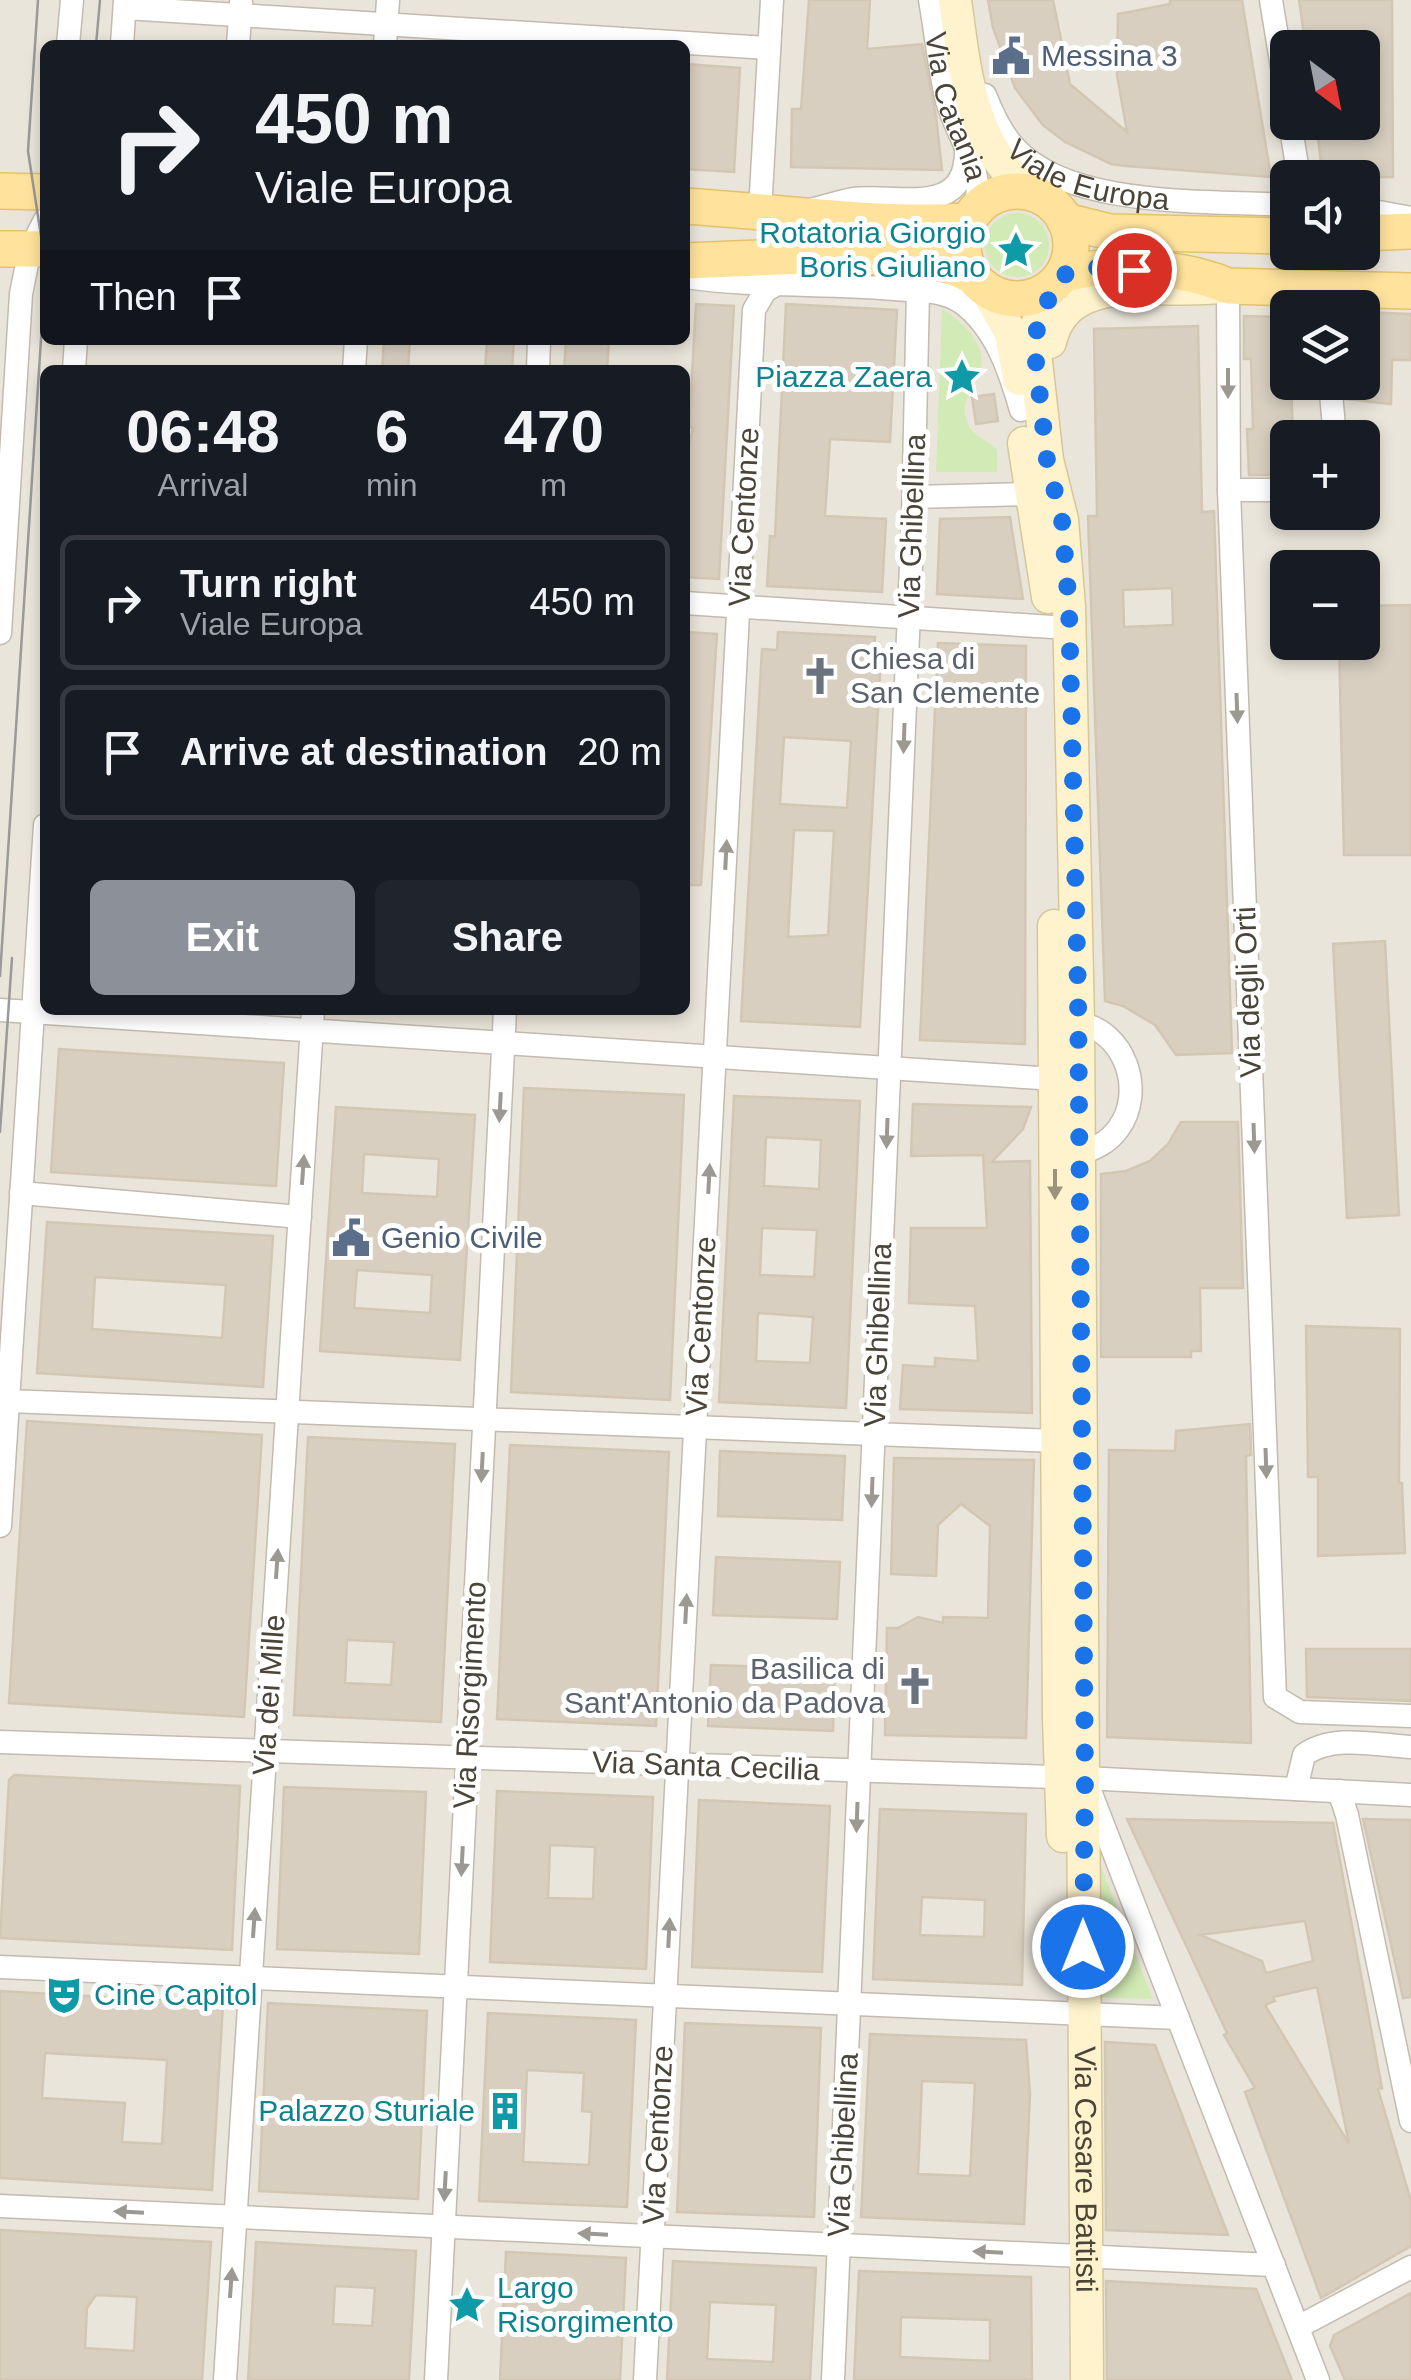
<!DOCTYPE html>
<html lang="en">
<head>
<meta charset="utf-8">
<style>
	body { margin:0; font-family:Arial,sans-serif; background:#20242c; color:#f1f3f6; height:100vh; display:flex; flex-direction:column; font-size:38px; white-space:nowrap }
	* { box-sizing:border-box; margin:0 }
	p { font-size:32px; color:#9ea1a6 }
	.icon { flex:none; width:55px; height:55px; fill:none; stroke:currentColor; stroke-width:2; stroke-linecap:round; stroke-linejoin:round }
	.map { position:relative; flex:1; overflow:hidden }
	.panel { position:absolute; left:40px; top:365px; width:650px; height:650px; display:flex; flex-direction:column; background:#171b24; border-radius:15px; box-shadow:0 5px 15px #0003 }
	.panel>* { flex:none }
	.hud { position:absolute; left:40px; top:40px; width:650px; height:305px; border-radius:15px; box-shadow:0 5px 15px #0003; background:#171b24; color:#f1f3f6; overflow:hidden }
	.needle { width:65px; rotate:148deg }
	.fabs { position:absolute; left:1270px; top:30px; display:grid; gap:20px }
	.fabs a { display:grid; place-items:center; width:110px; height:110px; border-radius:15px; background:#171b24; box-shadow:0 5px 15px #0003; font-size:50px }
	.pin { position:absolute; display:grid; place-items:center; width:85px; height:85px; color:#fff; margin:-42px; border:5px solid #fff; border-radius:50%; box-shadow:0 2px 10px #0007 }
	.me { position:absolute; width:110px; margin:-55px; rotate:0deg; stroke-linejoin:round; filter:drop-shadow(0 0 8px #0008) }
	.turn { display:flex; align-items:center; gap:35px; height:210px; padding:0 50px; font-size:45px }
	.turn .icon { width:130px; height:130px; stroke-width:2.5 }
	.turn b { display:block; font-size:70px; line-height:85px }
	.then { display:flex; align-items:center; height:95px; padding:0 50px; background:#0003; gap:20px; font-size:38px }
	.eta { display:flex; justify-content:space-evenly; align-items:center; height:170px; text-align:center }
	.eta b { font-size:60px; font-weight:600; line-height:70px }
	.primary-button { display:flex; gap:20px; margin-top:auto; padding:20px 50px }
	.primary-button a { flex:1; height:115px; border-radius:15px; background:#8c9099; color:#fff; font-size:40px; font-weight:600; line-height:115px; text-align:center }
	.primary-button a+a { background:#20242c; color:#f1f3f6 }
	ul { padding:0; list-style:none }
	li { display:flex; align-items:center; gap:30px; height:135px; margin:0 20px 15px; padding:0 30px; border:5px solid #363941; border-radius:15px }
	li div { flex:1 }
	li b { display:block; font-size:38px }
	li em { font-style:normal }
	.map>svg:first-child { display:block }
	.residential { fill:#eae5da; fill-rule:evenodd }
	.green { fill:#d2eab5 }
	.building { fill:#d8cfc1; stroke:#d3c7b4; stroke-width:2.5; fill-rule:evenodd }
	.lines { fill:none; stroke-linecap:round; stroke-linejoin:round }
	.street-casing { stroke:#c2bbae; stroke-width:25 }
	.secondary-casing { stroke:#d6c79b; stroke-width:35 }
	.primary-casing { stroke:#e6c16a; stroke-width:38 }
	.street { stroke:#fff; stroke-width:22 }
	.secondary { stroke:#fff3cd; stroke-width:32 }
	.primary { stroke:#ffe39c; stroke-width:35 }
	.tram { stroke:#9a9a9a; stroke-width:2.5 }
	.oneway { fill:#9c9892 }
	.oneway2 { fill:#9c937c }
	.route { stroke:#1a73e8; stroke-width:18; stroke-dasharray:0 32.4 }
	.labels { text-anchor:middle; stroke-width:10; stroke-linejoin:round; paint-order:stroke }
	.service-label { font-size:30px; fill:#4e5e75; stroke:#fff; text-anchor:start }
	.street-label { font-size:30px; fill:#4b4439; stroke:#fff }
	.culture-label { font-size:30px; fill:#0d838f; stroke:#fff; text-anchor:end }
	.worship-label { font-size:30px; fill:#5b616d; stroke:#fff; text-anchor:start }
</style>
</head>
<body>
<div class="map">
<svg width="1411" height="2380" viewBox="0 0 1411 2380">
	<rect width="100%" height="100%" fill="#f6f3ec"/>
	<!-- residential -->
	<path class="residential" d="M0,0H1411V2380H0ZM45,45H685V340H45ZM1288,48H1362V122H1288ZM1288,178H1362V252H1288ZM1288,308H1362V382H1288ZM45,370H685V1010H45ZM1288,438H1362V512H1288ZM1288,568H1362V642H1288Z"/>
	<!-- green -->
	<g class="green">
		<circle cx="1017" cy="245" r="32"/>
		<path d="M942,309C962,320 989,346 980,372C974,392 958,398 968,424C973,437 988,439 997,450V472H936Z"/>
		<path d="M1098,1863L1101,1867L1153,1999L1092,1997Z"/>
	</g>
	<!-- building -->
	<g class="building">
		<path d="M809,0H870L867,49L922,44L936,116L942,170L791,167L792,109H801Z"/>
		<path d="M988,0H1053L1070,84L1127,132L1117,75L1118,14L1170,4V0H1242L1271,177L1126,166L1111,164L1065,142L1043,125L1015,88L993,28Z"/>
		<path d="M1299,0H1392L1393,177L1323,178L1316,122H1362V48H1306Z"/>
		<path d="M685,64L740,68L734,172L685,169Z"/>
		<path d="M696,304L734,306L719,579L685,577V505L688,450L693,428L689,427Z"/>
		<path d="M786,304L897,310L890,442L830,439L825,516L886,519L882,592L767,586L770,536L775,537Z"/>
		<path d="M1362,312L1411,314V360H1392L1391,404L1347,399L1345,382H1362Z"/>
		<path d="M1244,316L1288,317V382H1291L1293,438H1288V475H1249L1247,429H1253L1251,359H1244Z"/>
		<path d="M1198,326L1202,512L1214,511L1232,1053L1176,1055L1155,1025L1123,1006L1105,1001L1088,516H1097L1094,329ZM1172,588L1173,625L1124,627L1123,590Z"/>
		<path d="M384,340H410L408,370H382Z"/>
		<path d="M487,340H514L512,370H485Z"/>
		<path d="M566,340H609L607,370H564Z"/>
		<path d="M994,394L998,421L976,424L972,397Z"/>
		<path d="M1010,517L1023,599L937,594L940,519Z"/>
		<path d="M1411,605V855H1344L1339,642H1362V606Z"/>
		<path d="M685,632L717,634L701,885H685Z"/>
		<path d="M778,632L875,637L874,656H881L860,1027L741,1021L762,649L777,650ZM784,737L851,741L847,808L780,804ZM794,830L834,831L828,935L788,937Z"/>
		<path d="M938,643L1026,646L1025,1044L920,1040Z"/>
		<path d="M1385,941L1399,1215L1347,1218L1333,944Z"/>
		<path d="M59,1049L284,1063L276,1186L51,1172Z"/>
		<path d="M524,1088L684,1095L670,1400L511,1392Z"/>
		<path d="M734,1096L860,1101L846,1408L719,1402ZM766,1137L821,1140L819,1189L764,1186ZM762,1228L817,1230L814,1277L760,1275ZM758,1313L813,1317L810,1363L756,1361Z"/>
		<path d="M913,1104L1031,1107L1023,1129L992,1162L1030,1161L1032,1413L900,1409L903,1365L935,1367V1358L978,1361L975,1306L909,1303L911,1228H987L983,1155L911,1156Z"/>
		<path d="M336,1107L475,1115L460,1360L320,1351ZM364,1154L439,1159L437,1197L362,1193ZM357,1270L432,1275L430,1313L354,1308Z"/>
		<path d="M1181,1122H1238L1243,1288H1200L1201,1351H1191V1357H1101V1174L1126,1171L1150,1161L1168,1144Z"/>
		<path d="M47,1222L273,1236L263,1387L37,1373ZM95,1277L226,1285L222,1338L92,1329Z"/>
		<path d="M1306,1326L1400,1329L1399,1483H1402L1405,1553L1318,1556V1477H1308Z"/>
		<path d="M27,1421L262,1435L244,1717L9,1703Z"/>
		<path d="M1250,1424L1251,1455L1246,1456L1251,1743L1107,1737L1109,1450L1175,1451L1176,1431Z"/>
		<path d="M308,1437L455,1444L441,1722L294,1715ZM347,1640L394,1642L391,1685L345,1683Z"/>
		<path d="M510,1445L669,1452L656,1726L497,1719Z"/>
		<path d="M720,1451L845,1456L842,1520L718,1516Z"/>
		<path d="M894,1458L1034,1460L1026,1738L885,1735L887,1628H898L918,1617L943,1623V1617L988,1618L990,1526L961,1504L938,1525L936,1576L891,1574Z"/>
		<path d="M716,1557L840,1562L837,1619L713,1615Z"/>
		<path d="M1306,1649H1411V1701L1307,1697Z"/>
		<path d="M711,1665L835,1669L833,1731L708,1726Z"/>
		<path d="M14,1775L240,1786L232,1950L0,1938L9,1780Z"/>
		<path d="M284,1787L426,1792L419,1954L277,1949Z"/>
		<path d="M497,1791L653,1797L646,1969L490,1962ZM550,1845L595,1847L593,1899L548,1898Z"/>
		<path d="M699,1800L830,1806L822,1972L692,1967Z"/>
		<path d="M880,1809L1026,1814L1022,1985L873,1979ZM922,1897L985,1900L984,1937L920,1935Z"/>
		<path d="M1127,1819L1333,1823L1382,2088L1378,2089L1411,2201V2246L1321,2298L1245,2092L1255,2088L1224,2035L1227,2033ZM1305,1921L1313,1961L1266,1973L1262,1961L1200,1935ZM1317,1987L1349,2144L1265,2005L1275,2001L1273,1997Z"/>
		<path d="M1363,1819L1411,1820V1997L1403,1998Z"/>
		<path d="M0,1991L223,2004L212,2190L0,2178ZM45,2053L167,2060L162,2144L122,2142L125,2103L42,2098Z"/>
		<path d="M268,2003L427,2011L418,2199L259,2191Z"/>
		<path d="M488,2013L636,2020L627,2207L479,2201ZM527,2070L584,2073L582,2111L592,2112L589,2165L523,2162Z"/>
		<path d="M685,2023L821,2028L814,2217L677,2212Z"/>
		<path d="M870,2034L1026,2040L1030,2094L1024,2224L861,2217ZM922,2081L975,2083L970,2176L918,2174Z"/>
		<path d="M1105,2042L1155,2045L1228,2235L1106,2230Z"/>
		<path d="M0,2230L211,2242L202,2380H0ZM96,2295L137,2297L134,2351L85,2348L87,2308Z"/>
		<path d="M256,2242L416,2251L409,2380H248ZM335,2286L375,2288L372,2326L333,2324Z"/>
		<path d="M506,2252L626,2258L620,2380H500Z"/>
		<path d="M673,2261L816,2268L810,2380H667ZM710,2302L776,2305L773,2362L707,2359Z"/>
		<path d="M859,2271L1031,2277L1032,2380H854ZM901,2317L990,2320V2361L900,2357Z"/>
		<path d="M1106,2281L1256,2289L1292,2380H1107Z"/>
		<path d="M1411,2293V2380H1345L1330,2346L1334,2335Z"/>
	</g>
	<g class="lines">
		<!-- street casing -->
		<g class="street-casing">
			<g id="street">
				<path id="s1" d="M930,0C936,33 939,68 947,101C957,137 988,174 974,212"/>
				<path d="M1271,0L1288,104"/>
				<path d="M125,8L769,48"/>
				<path d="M68,45L72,0"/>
				<path d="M122,45L125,0"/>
				<path d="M238,45L241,3"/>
				<path d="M385,45L388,0"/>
				<path id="s2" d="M985,95C992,113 1001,133 1015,148C1071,209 1210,200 1288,205"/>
				<path d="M1290,122L1299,178"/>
				<path d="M814,209C827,206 840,201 853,199C894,193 966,220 966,151"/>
				<path d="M1362,209L1411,218"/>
				<path d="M760,211L772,0"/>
				<path d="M685,277C754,287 825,283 895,289C917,291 943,289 962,303C996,328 1010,372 1021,410"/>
				<path d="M1228,286L1229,490L1275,1697L1300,1712L1411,1716"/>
				<path d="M74,370L76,340"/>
				<path d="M354,370L356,340"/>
				<path d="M538,370L539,340"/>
				<path d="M1330,382L1335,438"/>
				<path d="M1229,490H1288"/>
				<path d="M914,497L1032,494"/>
				<path d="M685,603L1052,627"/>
				<path d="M0,633L21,294L30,249L45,220"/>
				<path d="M0,1010L1055,1079"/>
				<path d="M1078,1023C1125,1030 1146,1092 1118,1129C1108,1143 1094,1149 1079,1154"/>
				<path d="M21,1193L300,1217"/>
				<path d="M8,1401L1057,1441"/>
				<path d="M0,1526L45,825"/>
				<path d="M0,1742L1085,1778L1411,1795"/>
				<path d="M1296,1789L1304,1755C1332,1734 1377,1745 1411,1747"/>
				<path d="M1090,1791L1318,2380"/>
				<path d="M1339,1791L1347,1815L1411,2121"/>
				<path d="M0,1967L1178,2018"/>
				<path d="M0,2206L1274,2265"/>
				<path d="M1298,2327L1411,2267"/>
				<path d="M225,2380L313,1010"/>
				<path d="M436,2380L505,1010"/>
				<path d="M645,2380L754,310L765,291L818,260"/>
				<path d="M833,2380L913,519L918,291"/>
			</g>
		</g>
		<!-- secondary casing -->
		<g class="secondary-casing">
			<g id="secondary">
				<path d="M955,0C965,72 970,145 1030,193"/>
				<path id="s3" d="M1054,284L1038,322L1034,344L1047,460L1062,520L1069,607L1078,1023L1087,2380"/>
				<path d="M987,291L1011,333L1019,379"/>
				<path d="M1050,342C1067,267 1162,295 1219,287"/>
				<path d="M1024,443L1048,597"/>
				<path d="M1054,926L1059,1718L1063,1836"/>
			</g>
		</g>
		<!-- primary casing -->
		<g class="primary-casing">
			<g id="primary">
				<path d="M0,191L45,192"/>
				<circle cx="1017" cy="245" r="54"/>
				<path d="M685,206C779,212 874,226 969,221"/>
				<path d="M1065,221L1110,232L1288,236"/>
				<path d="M1362,233L1411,231"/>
				<path d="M0,249H45"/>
				<path d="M685,261L829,255L921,258L947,264L971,275"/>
				<path d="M1062,275C1109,261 1183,267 1228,286L1411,291"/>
			</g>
		</g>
		<!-- street -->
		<use href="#street" class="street"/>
		<!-- secondary -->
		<use href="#secondary" class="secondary"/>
		<!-- primary -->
		<use href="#primary" class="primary"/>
		<!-- tram -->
		<g class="tram">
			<path d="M96,45L100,0"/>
			<path d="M0,976L44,293L43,249L28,151L38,0"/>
			<path d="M0,1132L12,958"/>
		</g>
	</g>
	<!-- one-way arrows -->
	<defs><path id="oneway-solid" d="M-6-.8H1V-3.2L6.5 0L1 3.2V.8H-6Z" transform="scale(2.5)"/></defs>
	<g class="oneway">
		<use href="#oneway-solid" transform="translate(1228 383) rotate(90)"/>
		<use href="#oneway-solid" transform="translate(1237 708) rotate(88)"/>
		<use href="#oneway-solid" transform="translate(904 738) rotate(92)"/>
		<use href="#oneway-solid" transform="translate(726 855) rotate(-87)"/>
		<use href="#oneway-solid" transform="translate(500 1107) rotate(93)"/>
		<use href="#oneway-solid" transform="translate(887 1133) rotate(92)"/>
		<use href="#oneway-solid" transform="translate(1254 1138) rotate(88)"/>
		<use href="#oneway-solid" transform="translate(303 1170) rotate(-86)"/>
		<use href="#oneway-solid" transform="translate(709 1179) rotate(-87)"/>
		<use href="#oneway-solid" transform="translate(1266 1463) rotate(88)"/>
		<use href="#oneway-solid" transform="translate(482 1467) rotate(93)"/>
		<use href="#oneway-solid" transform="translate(872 1492) rotate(92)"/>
		<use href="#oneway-solid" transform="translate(277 1564) rotate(-86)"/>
		<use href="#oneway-solid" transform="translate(686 1609) rotate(-87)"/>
		<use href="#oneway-solid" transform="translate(857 1817) rotate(92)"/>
		<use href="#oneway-solid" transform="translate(462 1861) rotate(93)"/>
		<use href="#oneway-solid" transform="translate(254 1923) rotate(-86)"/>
		<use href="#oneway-solid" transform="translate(669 1933) rotate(-87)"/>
		<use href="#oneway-solid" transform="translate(445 2186) rotate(93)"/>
		<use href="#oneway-solid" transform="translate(129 2212) rotate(-177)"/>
		<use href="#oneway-solid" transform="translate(593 2234) rotate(-177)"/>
		<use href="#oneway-solid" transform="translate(988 2252) rotate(-177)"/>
		<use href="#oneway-solid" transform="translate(231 2283) rotate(-86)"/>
	</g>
	<use class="oneway2" href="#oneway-solid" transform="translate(1055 1184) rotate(90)"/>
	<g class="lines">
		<!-- route -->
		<path class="route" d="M1083,1947L1085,1778L1078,993L1069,607L1062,520L1047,460L1034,344L1040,315L1062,275L1100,267L1134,270"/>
	</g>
	<!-- icons -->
	<defs>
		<g id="civic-bare" transform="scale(3)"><path d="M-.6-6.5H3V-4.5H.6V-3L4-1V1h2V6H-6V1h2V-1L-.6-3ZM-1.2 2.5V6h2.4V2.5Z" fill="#5c6f8a" stroke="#fff" stroke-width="2.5" paint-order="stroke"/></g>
		<g id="sight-bare" transform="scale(3)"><path d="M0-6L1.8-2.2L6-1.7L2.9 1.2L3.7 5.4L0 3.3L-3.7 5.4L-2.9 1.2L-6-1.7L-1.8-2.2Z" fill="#0f9aa8" stroke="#fff" stroke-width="2.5" paint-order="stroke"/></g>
		<g id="church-bare" transform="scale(3)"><path d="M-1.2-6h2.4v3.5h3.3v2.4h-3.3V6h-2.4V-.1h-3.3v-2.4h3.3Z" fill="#6b7280" stroke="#fff" stroke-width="2.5" paint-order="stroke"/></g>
		<g id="theatre-bare" transform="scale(3)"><path d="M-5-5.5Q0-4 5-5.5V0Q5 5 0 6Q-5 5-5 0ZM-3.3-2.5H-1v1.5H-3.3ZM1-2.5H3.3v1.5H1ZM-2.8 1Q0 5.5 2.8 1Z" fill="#0f9aa8" stroke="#fff" stroke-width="2.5" paint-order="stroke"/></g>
		<g id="building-bare" transform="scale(3)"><path d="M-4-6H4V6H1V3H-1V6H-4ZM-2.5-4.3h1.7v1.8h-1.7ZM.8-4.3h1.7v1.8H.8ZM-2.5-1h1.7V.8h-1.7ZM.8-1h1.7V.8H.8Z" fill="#0f9aa8" stroke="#fff" stroke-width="2.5" paint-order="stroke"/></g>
	</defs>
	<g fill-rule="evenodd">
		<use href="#civic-bare" x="1011" y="56"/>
		<use href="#sight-bare" x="1016" y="250"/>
		<use href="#sight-bare" x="962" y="377"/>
		<use href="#church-bare" x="820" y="676"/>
		<use href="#civic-bare" x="351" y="1238"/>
		<use href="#church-bare" x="915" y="1686"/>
		<use href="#theatre-bare" x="64" y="1995"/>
		<use href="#building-bare" x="505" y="2111"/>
		<use href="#sight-bare" x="467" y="2305"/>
	</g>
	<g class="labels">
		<!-- service labels -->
		<g class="service-label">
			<text x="1041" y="66">Messina 3</text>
			<text x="381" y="1248">Genio Civile</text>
		</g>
		<!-- street labels -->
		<g class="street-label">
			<text dy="10" stroke="none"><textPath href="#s1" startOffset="110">Via Catania</textPath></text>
			<text dy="10" stroke="none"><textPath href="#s2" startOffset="142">Viale Europa</textPath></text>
			<text transform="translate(744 517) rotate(-87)" y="10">Via Centonze</text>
			<text transform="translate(912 526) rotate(-88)" y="10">Via Ghibellina</text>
			<text transform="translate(1248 992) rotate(-92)" y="10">Via degli Orti</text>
			<text transform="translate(701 1326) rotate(-87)" y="10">Via Centonze</text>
			<text transform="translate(878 1335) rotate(-88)" y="10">Via Ghibellina</text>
			<text transform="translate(269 1695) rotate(-86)" y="10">Via dei Mille</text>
			<text transform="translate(470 1695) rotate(-87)" y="10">Via Risorgimento</text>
			<text transform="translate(706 1766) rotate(2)" y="10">Via Santa Cecilia</text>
			<text transform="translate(658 2135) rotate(-87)" y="10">Via Centonze</text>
			<text transform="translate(843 2145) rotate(-87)" y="10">Via Ghibellina</text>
			<text dy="10" stroke="none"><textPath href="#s3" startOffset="1892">Via Cesare Battisti</textPath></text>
		</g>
		<!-- culture labels -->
		<g class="culture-label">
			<text x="986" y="243">Rotatoria Giorgio<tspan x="986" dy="34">Boris Giuliano</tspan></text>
			<text x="932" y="387">Piazza Zaera</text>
			<text x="94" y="2005" text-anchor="start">Cine Capitol</text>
			<text x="475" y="2121">Palazzo Sturiale</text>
			<text x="497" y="2298" text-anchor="start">Largo<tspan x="497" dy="34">Risorgimento</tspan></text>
		</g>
		<!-- worship labels -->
		<g class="worship-label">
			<text x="850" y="669">Chiesa di<tspan x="850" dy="34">San Clemente</tspan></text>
			<text x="885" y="1679" text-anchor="end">Basilica di<tspan x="885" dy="34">Sant'Antonio da Padova</tspan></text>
		</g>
	</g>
</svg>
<div class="fabs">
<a><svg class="needle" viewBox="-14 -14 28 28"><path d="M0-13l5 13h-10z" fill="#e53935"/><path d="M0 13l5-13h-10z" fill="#9ea1a6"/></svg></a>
<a><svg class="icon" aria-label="sound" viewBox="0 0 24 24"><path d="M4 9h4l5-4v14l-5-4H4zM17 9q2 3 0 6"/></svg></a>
<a><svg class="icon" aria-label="layers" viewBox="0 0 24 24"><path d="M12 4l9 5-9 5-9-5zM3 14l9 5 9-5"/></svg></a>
<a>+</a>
<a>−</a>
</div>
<div class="pin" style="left:1134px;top:270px;background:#d93025"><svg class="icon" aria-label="arrive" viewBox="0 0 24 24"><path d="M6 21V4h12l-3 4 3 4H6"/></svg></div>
<svg class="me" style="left:1083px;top:1947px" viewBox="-20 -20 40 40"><circle r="17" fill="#1a73e8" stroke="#fff" stroke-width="3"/><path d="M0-11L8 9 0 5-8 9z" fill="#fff"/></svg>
<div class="hud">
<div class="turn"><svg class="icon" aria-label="right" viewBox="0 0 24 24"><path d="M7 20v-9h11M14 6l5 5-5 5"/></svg><div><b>450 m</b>Viale Europa</div></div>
<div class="then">Then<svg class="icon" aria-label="arrive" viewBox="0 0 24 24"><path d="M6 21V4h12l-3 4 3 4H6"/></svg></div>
</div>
<section class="panel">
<div class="eta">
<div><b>06:48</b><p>Arrival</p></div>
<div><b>6</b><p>min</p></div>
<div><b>470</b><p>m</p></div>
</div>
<ul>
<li><svg class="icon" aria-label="right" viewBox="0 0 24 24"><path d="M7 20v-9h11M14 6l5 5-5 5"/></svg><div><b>Turn right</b><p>Viale Europa</p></div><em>450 m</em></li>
<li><svg class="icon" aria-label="arrive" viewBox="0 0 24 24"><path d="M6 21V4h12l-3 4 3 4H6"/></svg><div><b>Arrive at destination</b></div><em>20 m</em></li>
</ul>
<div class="primary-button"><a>Exit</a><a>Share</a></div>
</section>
</div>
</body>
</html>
